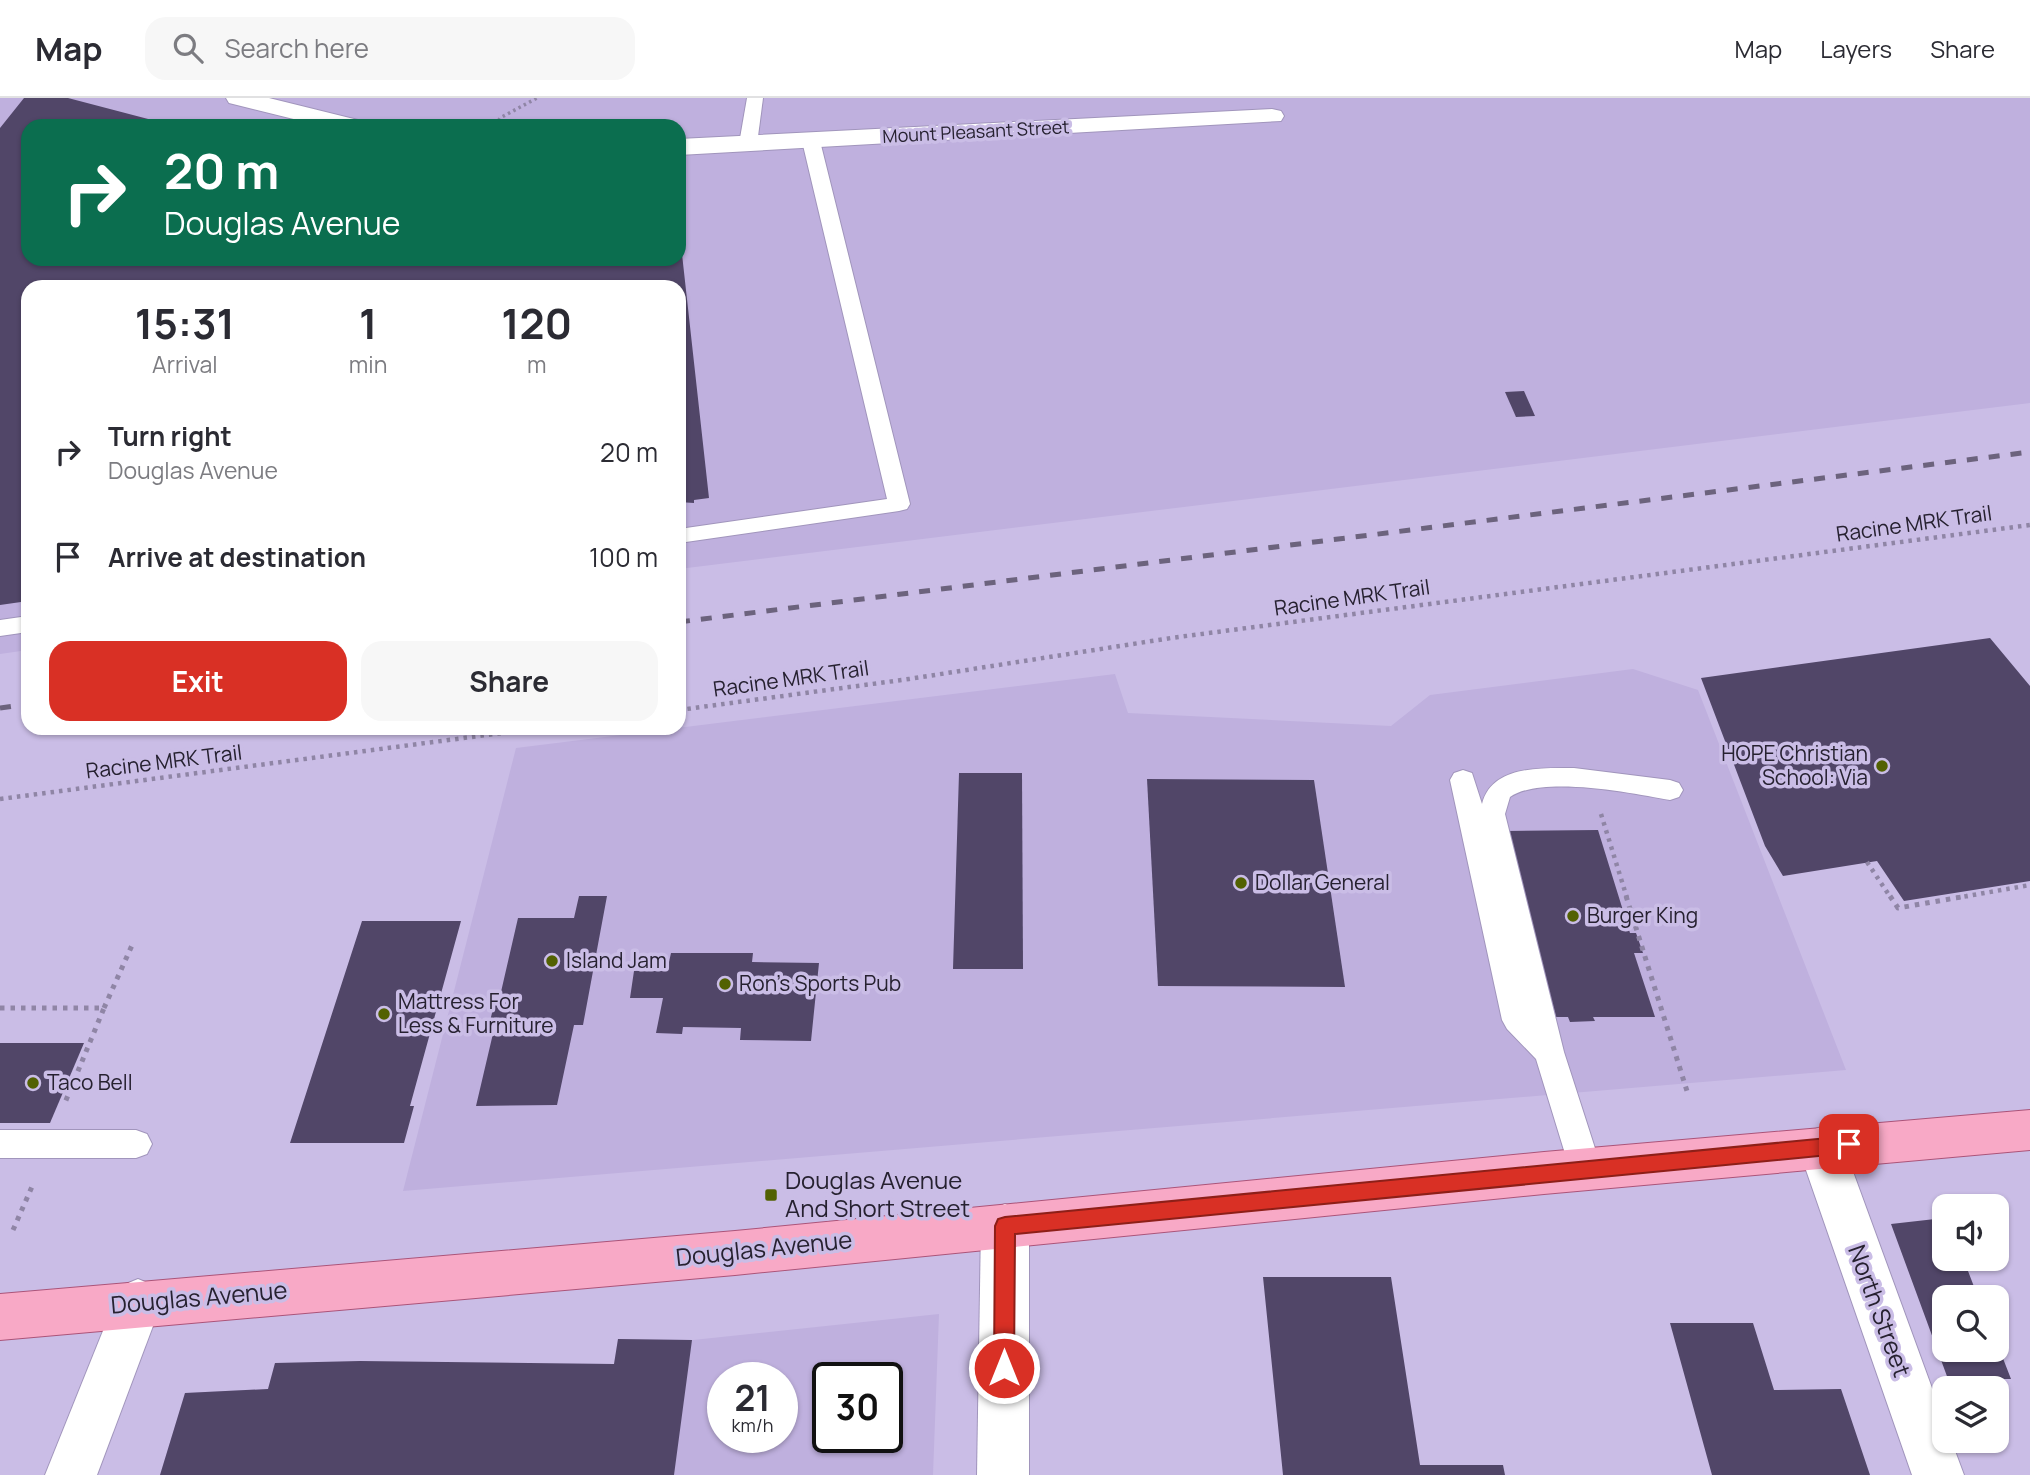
<!DOCTYPE html>
<html lang="en">
<head>
<meta charset="utf-8">
<style>
	body { margin:0; font-family:Manrope,sans-serif; background:#f7f7f7; color:#2b2b33; height:100vh; display:flex; flex-direction:column; font-size:26px; white-space:nowrap }
	* { box-sizing:border-box; margin:0 }
	p { font-size:23px; color:#7c7c81 }
	.icon { flex:none; width:38px; height:38px; fill:none; stroke:currentColor; stroke-width:2; stroke-linecap:round; stroke-linejoin:round }
	.map { position:relative; flex:1; overflow:hidden }
	.sheet { position:absolute; left:21px; top:182px; width:665px; height:455px; display:flex; flex-direction:column; background:#fff; border-radius:21px; box-shadow:0 2px 5px #0004 }
	.sheet>* { flex:none }
	.guide { position:absolute; left:21px; top:21px; width:665px; height:147px; border-radius:21px; box-shadow:0 2px 5px #0004; background:#0b6e4f; color:#fff; overflow:hidden }
	.fabs { position:absolute; left:1932px; top:1096px; display:grid; gap:14px }
	.fabs a { display:grid; place-items:center; width:77px; height:77px; border-radius:14px; background:#fff; box-shadow:0 2px 5px #0004; font-size:35px }
	.speed { position:absolute; left:707px; top:1264px; display:flex; gap:14px; font-size:35px; font-weight:700; text-align:center }
	.speed>* { display:grid; place-content:center; width:91px; height:91px; border-radius:50%; background:#fff; box-shadow:0 2px 5px #0004; line-height:1 }
	.speed small { font-size:18px; font-weight:400 }
	.speed .limit { border:4px solid #111; border-radius:10px; background:#fff; color:#111 }
	.pin { position:absolute; display:grid; place-items:center; width:60px; height:60px; color:#fff; margin:-30px; border-radius:14px; box-shadow:0 4px 10px #0006 }
	.me { position:absolute; width:77px; margin:-38px; rotate:0deg; stroke-linejoin:round; filter:drop-shadow(0 0 5px #0008) }
	.turn { display:flex; align-items:center; gap:24px; height:147px; padding:0 28px; font-size:32px }
	.turn .icon { width:91px; height:91px; stroke-width:2.5 }
	.turn b { display:block; font-size:49px; line-height:60px }
	.eta { display:flex; justify-content:space-evenly; align-items:center; height:119px; text-align:center }
	.eta b { font-size:42px; font-weight:700; line-height:49px }
	.cta { display:flex; gap:14px; margin-top:auto; padding:14px 28px }
	.cta a { flex:1; height:80px; border-radius:21px; background:#d93025; color:#fff; font-size:28px; font-weight:700; line-height:80px; text-align:center }
	.cta a+a { background:#f7f7f7; color:#2b2b33 }
	ul { padding:0; list-style:none }
	li { display:flex; align-items:center; gap:21px; height:105px; padding:0 28px }
	li div { flex:1 }
	li b { display:block; font-size:26px }
	li em { font-style:normal }
	header { display:flex; align-items:center; gap:42px; box-sizing:border-box; height:98px; padding:0 35px; background:#fff; border-bottom:2px solid #e1e1e2 }
	header strong { font-size:33px }
	nav { display:flex; gap:38px; margin-inline-start:auto; font-size:24px }
	.search { width:490px; height:63px; background:#f7f7f7; display:flex; align-items:center; gap:18px; box-sizing:border-box; padding:0 24px; border-radius:21px; color:#7c7c81; font-size:26px }
	.map>svg:first-child { display:block }
	.built { fill:#bfb0de; fill-rule:evenodd }
	.building { fill:#514668 }
	.lines { fill:none; stroke-linecap:round; stroke-linejoin:round }
	.service-casing { stroke:#a195bc; stroke-width:2 }
	.minor-casing { stroke:#a195bc; stroke-width:2 }
	.primary-casing { stroke:#ab5479; stroke-width:2 }
	.path-far2 { stroke:#8f85a5; stroke-width:3.5; stroke-dasharray:2.5 3.5; stroke-linecap:butt }
	.path-far1 { stroke:#8f85a5; stroke-width:4.5; stroke-dasharray:3.5 5; stroke-linecap:butt }
	.path { stroke:#8f85a5; stroke-width:5; stroke-dasharray:4.5 6; stroke-linecap:butt }
	.service { fill:#fff; fill-rule:evenodd }
	.minor { fill:#fff; fill-rule:evenodd }
	.primary { fill:#f8a9c6; fill-rule:evenodd }
	.rail { stroke:#6c637d; stroke-width:5; stroke-dasharray:11 11; stroke-linecap:butt }
	.route { fill:#d93025; stroke:#8d1f18; stroke-width:2 }
	.poi-dot { fill:#526102; stroke:#cabde6; stroke-width:2.5 }
	.labels { text-anchor:middle; stroke-width:7; stroke-linejoin:round; paint-order:stroke }
	.far-street-label { font-size:18px; fill:#262130; stroke:#cabde6 }
	.street-label { font-size:21px; fill:#262130; stroke:#cabde6 }
	.poi-label { font-size:21px; fill:#262130; stroke:#cabde6; text-anchor:start }
	.near-poi-label { font-size:24px; fill:#262130; stroke:#cabde6; text-anchor:start }
	.near-street-label { font-size:24px; fill:#262130; stroke:#cabde6 }
</style>
</head>
<body>
<header>
<strong>Map</strong>
<div class="search"><svg class="icon" aria-label="search" viewBox="0 0 24 24"><circle cx="10" cy="10" r="6"/><path d="M15 15l6 6"/></svg>Search here</div>
<nav><a>Map</a><a>Layers</a><a>Share</a></nav>
</header>
<div class="map">
<svg width="2030" height="1377" viewBox="0 0 2030 1377">
	<rect width="100%" height="100%" fill="#cabde6"/>
	<!-- built -->
	<g class="built">
		<path d="M0,0H2030V305L679,471V189H28V552L0,556ZM28,28H679V161H28Z"/>
		<path d="M1633,571L1698,592L1846,972L403,1093L516,650L1115,576L1128,615L1391,628L1430,597Z"/>
		<path d="M939,1216L933,1377H160L185,1295L268,1291L275,1265L614,1266L618,1241L693,1242ZM723,1279H782V1339H723ZM828,1279H887V1339H828Z"/>
	</g>
	<!-- building -->
	<g class="building">
		<path d="M24,0H68L171,27L28,28V161H679L681,147L709,400L694,402V405L679,404V189H28V503L0,507V30Z"/>
		<path d="M1524,293L1535,318L1516,319L1505,294Z"/>
		<path d="M1990,540L2030,588V783L1904,803L1877,763L1783,778L1765,748L1701,580Z"/>
		<path d="M959,675H1022L1023,871H953Z"/>
		<path d="M1147,681L1314,682L1345,889L1158,888Z"/>
		<path d="M1598,732L1630,835H1636L1643,855H1634L1655,919H1593L1595,923L1570,924L1568,919H1556L1506,733Z"/>
		<path d="M579,798H607L583,927H574L557,1007L476,1008L495,927H489L494,907H498L518,820H574Z"/>
		<path d="M362,823H461L410,1008H414L404,1045H290Z"/>
		<path d="M671,855H753L752,864L819,865L811,943L740,942L741,930L683,929L682,936L656,935L663,900H630L634,873H667Z"/>
		<path d="M0,945H84L50,1025H0Z"/>
		<path d="M1944,1120V1160H1963L1978,1199H1944V1251H1997V1245L2011,1281H1948L1891,1126Z"/>
		<path d="M1263,1179H1391L1420,1367H1503L1505,1377H1283Z"/>
		<path d="M1670,1225H1753L1774,1292L1841,1291L1870,1377H1712Z"/>
		<path d="M618,1241L692,1242L674,1377H160L185,1295L268,1291L275,1265L360,1263L614,1266Z"/>
	</g>
	<g class="lines">
		<!-- service casing -->
		<g class="service-casing">
			<g id="service">
				<path d="M747,0H763L757,46L748,51L739,46Z"/>
				<path d="M811,38L820,43L910,406L907,411L899,413L679,445V431L887,401L802,43Z"/>
				<path d="M28,518V534L0,538V522Z"/>
				<path d="M1574,670L1670,682L1679,685L1683,692L1679,699L1670,702C1632,695 1542,677 1510,699L1505,716L1564,954L1602,1072L1597,1082L1586,1086L1575,1082L1570,1072L1536,961L1507,931L1502,922L1450,682L1454,675L1463,672L1472,675L1482,706C1492,667 1541,670 1574,670Z"/>
				<path d="M0,1032H136L147,1036L152,1046L147,1056L136,1060H0Z"/>
			</g>
		</g>
		<!-- minor casing -->
		<g class="minor-casing">
			<g id="minor">
				<path d="M226,0H269L362,23L366,28H322L229,5Z"/>
				<path d="M1272,11L1281,13L1284,18L1281,23L679,57V41Z"/>
				<path d="M1821,1029L1837,1035L1844,1049L1944,1323V1342H1951L1964,1377H1912L1798,1049L1805,1035Z"/>
				<path d="M1005,1106L1022,1113L1029,1128V1377H977L981,1128L988,1113Z"/>
				<path d="M138,1181L155,1188L162,1204L97,1377H45L121,1188Z"/>
			</g>
		</g>
		<!-- primary casing -->
		<g class="primary-casing">
			<path id="primary" d="M2030,1012V1052L1544,1096L735,1177L0,1242V1196L735,1133L1544,1054Z"/>
		</g>
		<!-- path-far2 -->
		<path class="path-far2" d="M496,28L500,20L537,0"/>
		<!-- path-far1 -->
		<g class="path-far1">
			<path d="M679,612L909,581L1171,540L2030,427"/>
			<path d="M0,701L540,630"/>
			<path d="M1601,716L1627,800"/>
			<path d="M1867,764L1891,800"/>
			<path d="M1956,800L2030,787"/>
		</g>
		<!-- path -->
		<g class="path">
			<path d="M1626,798L1687,993"/>
			<path d="M1890,798L1898,810L1967,798"/>
			<path d="M0,910H104L64,1007"/>
			<path d="M104,910L133,845"/>
			<path d="M13,1132L34,1084"/>
		</g>
		<!-- service -->
		<use href="#service" class="service"/>
		<!-- minor -->
		<use href="#minor" class="minor"/>
		<!-- primary -->
		<use href="#primary" class="primary"/>
		<!-- rail -->
		<g class="rail">
			<path d="M679,524L2030,354"/>
			<path d="M0,610L28,606"/>
		</g>
	</g>
	<!-- route -->
	<path class="route" d="M1849,1038L1855,1041L1858,1046L1855,1052L1849,1055L1015,1136L1014,1270L1011,1277L1004,1280L997,1277L994,1270L995,1128L998,1121L1005,1119Z"/>
	<!-- markers -->
	<g class="poi-dot">
		<circle cx="1882" cy="668" r="7"/>
		<circle cx="1241" cy="785" r="7"/>
		<circle cx="1573" cy="818" r="7"/>
		<circle cx="552" cy="863" r="7"/>
		<circle cx="725" cy="886" r="7"/>
		<circle cx="384" cy="916" r="7"/>
		<circle cx="33" cy="985" r="7"/>
		<rect x="764" y="1090" width="14" height="14" rx="3.5"/>
	</g>
	<g class="labels">
		<!-- far-street labels -->
		<g class="far-street-label">
			<text transform="translate(976 34) rotate(-3)" y="6">Mount Pleasant Street</text>
		</g>
		<!-- street labels -->
		<g class="street-label">
			<text transform="translate(1914 426) rotate(-8)" y="7">Racine MRK Trail</text>
			<text transform="translate(1352 500) rotate(-8)" y="7">Racine MRK Trail</text>
			<text transform="translate(791 581) rotate(-8)" y="7">Racine MRK Trail</text>
			<text transform="translate(164 664) rotate(-7)" y="7">Racine MRK Trail</text>
		</g>
		<!-- poi labels -->
		<g class="poi-label">
			<text x="1868" y="663" text-anchor="end">HOPE Christian<tspan x="1868" dy="24">School: Via</tspan></text>
			<text x="1255" y="792">Dollar General</text>
			<text x="1587" y="825">Burger King</text>
			<text x="566" y="870">Island Jam</text>
			<text x="739" y="893">Ron's Sports Pub</text>
			<text x="398" y="911">Mattress For<tspan x="398" dy="24">Less &amp; Furniture</tspan></text>
			<text x="47" y="992">Taco Bell</text>
		</g>
		<!-- near-poi labels -->
		<g class="near-poi-label">
			<text x="785" y="1091">Douglas Avenue<tspan x="785" dy="28">And Short Street</tspan></text>
		</g>
		<!-- near-street labels -->
		<g class="near-street-label">
			<text transform="translate(764 1151) rotate(-6)" y="8">Douglas Avenue</text>
			<text transform="translate(199 1200) rotate(-5)" y="8">Douglas Avenue</text>
			<text transform="translate(1879 1213) rotate(70)" y="8">North Street</text>
		</g>
	</g>
</svg>
<div class="fabs">
<a><svg class="icon" aria-label="sound" viewBox="0 0 24 24"><path d="M4 9h4l5-4v14l-5-4H4zM17 9q2 3 0 6"/></svg></a>
<a><svg class="icon" aria-label="search" viewBox="0 0 24 24"><circle cx="10" cy="10" r="6"/><path d="M15 15l6 6"/></svg></a>
<a><svg class="icon" aria-label="layers" viewBox="0 0 24 24"><path d="M12 4l9 5-9 5-9-5zM3 14l9 5 9-5"/></svg></a>
</div>
<div class="speed"><div>21<small>km/h</small></div><div class="limit">30</div></div>
<div class="pin" style="left:1849px;top:1046px;background:#d93025"><svg class="icon" aria-label="arrive" viewBox="0 0 24 24"><path d="M6 21V4h12l-3 4 3 4H6"/></svg></div>
<svg class="me" style="left:1004px;top:1270px" viewBox="-20 -20 40 40"><circle r="17" fill="#d93025" stroke="#fff" stroke-width="3"/><path d="M0-11L8 9 0 5-8 9z" fill="#fff"/></svg>
<div class="guide">
<div class="turn"><svg class="icon" aria-label="right" viewBox="0 0 24 24"><path d="M7 20v-9h11M14 6l5 5-5 5"/></svg><div><b>20 m</b>Douglas Avenue</div></div>
</div>
<section class="sheet">
<div class="eta">
<div><b>15:31</b><p>Arrival</p></div>
<div><b>1</b><p>min</p></div>
<div><b>120</b><p>m</p></div>
</div>
<ul>
<li><svg class="icon" aria-label="right" viewBox="0 0 24 24"><path d="M7 20v-9h11M14 6l5 5-5 5"/></svg><div><b>Turn right</b><p>Douglas Avenue</p></div><em>20 m</em></li>
<li><svg class="icon" aria-label="arrive" viewBox="0 0 24 24"><path d="M6 21V4h12l-3 4 3 4H6"/></svg><div><b>Arrive at destination</b></div><em>100 m</em></li>
</ul>
<div class="cta"><a>Exit</a><a>Share</a></div>
</section>
</div>
</body>
</html>
